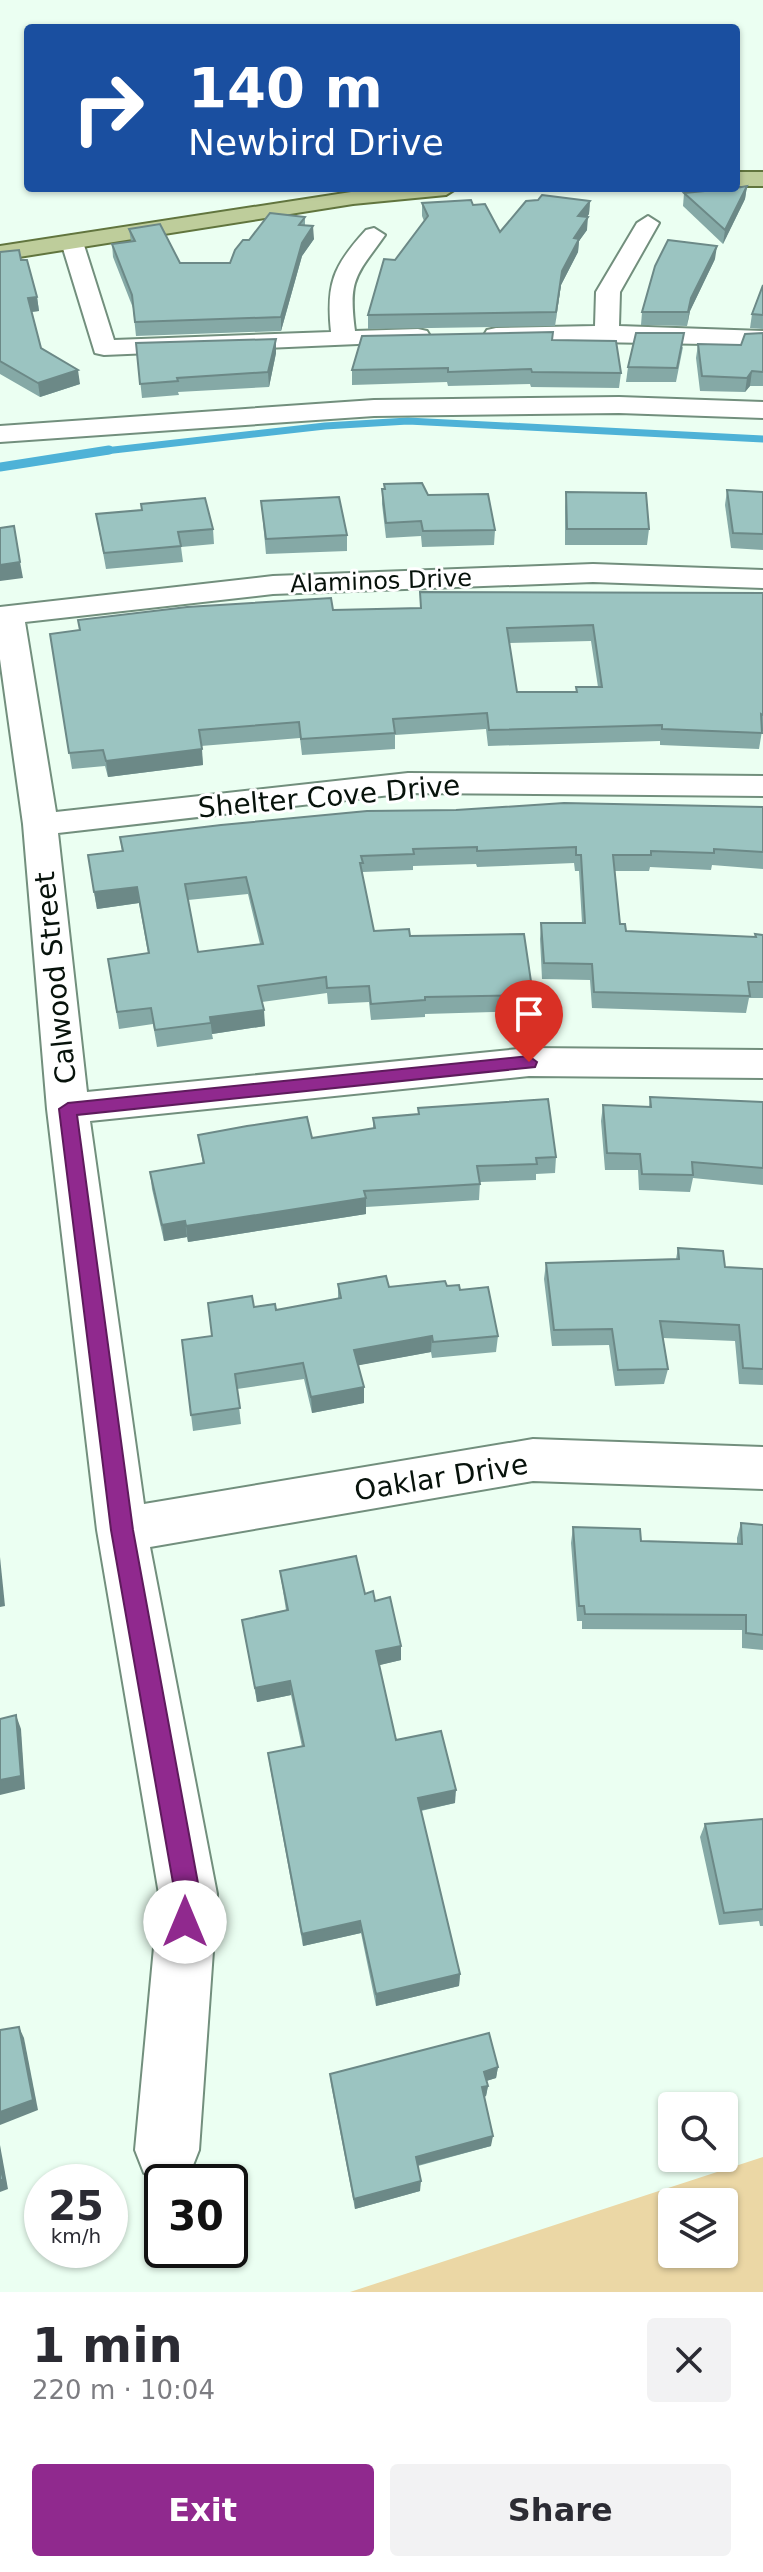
<!DOCTYPE html>
<html lang="en">
<head>
<meta charset="utf-8">
<style>
	body { margin:0; font-family:"DejaVu Sans",sans-serif; background:#f2f2f3; color:#2b2b33; height:100vh; display:flex; flex-direction:column; font-size:30px; white-space:nowrap }
	* { box-sizing:border-box; margin:0 }
	p { font-size:26px; color:#7c7c81 }
	.icon { flex:none; width:44px; height:44px; fill:none; stroke:currentColor; stroke-width:2; stroke-linecap:round; stroke-linejoin:round }
	.map { position:relative; height:2292px; overflow:hidden }
	.panel { display:flex; flex-direction:column; background:#fff; flex:1 }
	.panel>* { flex:none }
	.top-card { position:absolute; left:24px; top:24px; width:716px; height:168px; border-radius:8px; box-shadow:0 2px 6px #0004; background:#1a4fa0; color:#fff; overflow:hidden }
	.tools { position:absolute; left:658px; top:2092px; display:grid; gap:16px }
	.tools a { display:grid; place-items:center; width:80px; height:80px; border-radius:8px; background:#fff; box-shadow:0 2px 6px #0004; font-size:40px }
	.speed { position:absolute; left:24px; top:2164px; display:flex; gap:16px; font-size:40px; font-weight:700; text-align:center }
	.speed>* { display:grid; place-content:center; width:104px; height:104px; border-radius:50%; background:#fff; box-shadow:0 2px 6px #0004; line-height:1 }
	.speed small { font-size:20px; font-weight:400 }
	.speed .limit { border:4px solid #111; border-radius:12px; background:#fff; color:#111 }
	.pin { position:absolute; display:grid; place-items:center; width:68px; height:68px; color:#fff; margin:-82px -34px; border-radius:50% 50% 50% 0; rotate:-45deg; box-shadow:0 0 8px #0007 }
	.pin .icon { rotate:45deg }
	.me { position:absolute; width:88px; margin:-44px; rotate:0deg; stroke-linejoin:round; filter:drop-shadow(0 0 6px #0008) }
	.turn { display:flex; align-items:center; gap:28px; height:168px; padding:0 32px; font-size:36px }
	.turn .icon { width:104px; height:104px; stroke-width:2.5 }
	.turn b { display:block; font-size:56px; line-height:68px }
	.round { display:grid; place-items:center; flex:none; width:84px; height:84px; border-radius:8px; background:#f2f2f3 }
	.summary { display:flex; align-items:center; justify-content:space-between; height:136px; padding:0 32px }
	h1 { font-size:48px; font-weight:700; line-height:60px }
	.primary-button { display:flex; gap:16px; margin-top:auto; padding:16px 32px }
	.primary-button a { flex:1; height:92px; border-radius:8px; background:#90298e; color:#fff; font-size:32px; font-weight:700; line-height:92px; text-align:center }
	.primary-button a+a { background:#f2f2f3; color:#2b2b33 }
	.map>svg:first-child { display:block }
	.green { fill:#ebd7a5; fill-rule:evenodd }
	.lines { fill:none; stroke-linecap:round; stroke-linejoin:round }
	.stream-far1 { stroke:#4eb2d7; stroke-width:7 }
	.stream { stroke:#4eb2d7; stroke-width:9 }
	.minor-casing { stroke:#728f7d; stroke-width:4 }
	.major-casing { stroke:#61753e; stroke-width:4 }
	.minor { fill:#fff; fill-rule:evenodd }
	.major { fill:#becd9b; fill-rule:evenodd }
	.wall { fill:#85a9a6; fill-rule:evenodd }
	.shaded-wall { fill:#6c8987 }
	.building { fill:#9bc4c1; stroke:#6c8987; stroke-width:2; fill-rule:evenodd }
	.route { fill:#90298e; stroke:#5e1b5c; stroke-width:2 }
	.labels { text-anchor:middle; stroke-width:6; stroke-linejoin:round; paint-order:stroke }
	.far-street-label { font-size:24px; fill:#07120b; stroke:#fff }
	.street-label { font-size:28px; fill:#07120b; stroke:#fff }
</style>
</head>
<body>
<div class="map">
<svg width="763" height="2292" viewBox="0 0 763 2292">
	<rect width="100%" height="100%" fill="#ebfff2"/>
	<!-- green -->
	<path class="green" d="M763,2157V2292H350ZM672,2202H724V2254H672Z"/>
	<g class="lines">
		<!-- stream-far1 -->
		<path class="stream-far1" d="M96,452L325,426L408,421L763,439"/>
		<!-- stream -->
		<path class="stream" d="M0,467L109,450"/>
		<!-- minor casing -->
		<g class="minor-casing">
			<g id="minor">
				<path d="M648,216L659,223L620,292L619,326L763,331V345L487,340L484,335L487,330L496,328L595,326L596,292L637,223Z"/>
				<path d="M374,228L385,235C356,276 348,278 355,331L418,329L427,331L430,336L427,341L104,355L95,353L61,242L72,235L83,242L114,340L331,332C326,284 333,266 366,230Z"/>
				<path d="M619,397L763,402V418L619,413L374,416L0,442V426L374,400Z"/>
				<path d="M593,564L763,570V588L593,582L273,594L25,622L56,812L408,773L763,776V796L408,793L58,833L87,1092L529,1048L763,1050V1078L529,1076L90,1121L144,1504L533,1439L763,1447V1489L533,1481L150,1547L217,1894L199,2150L190,2173L167,2182L144,2173L135,2150L159,1894L97,1530L47,1109L23,824L0,659V607L273,576Z"/>
			</g>
		</g>
		<!-- major casing -->
		<g class="major-casing">
			<g id="major">
				<rect x="736" y="172" width="27" height="14"/>
				<path d="M377,188H457L446,195L353,204L0,260V246Z"/>
			</g>
		</g>
		<!-- minor -->
		<use href="#minor" class="minor"/>
		<!-- major -->
		<use href="#major" class="major"/>
	</g>
	<!-- wall -->
	<g class="wall">
		<path d="M747,186L745,199L723,244L683,206L684,193Z"/>
		<path d="M590,201L589,214L587,217V230L579,241L578,252L561,285L555,326L368,329V315L395,260L424,221L422,216V203L473,205L500,232Z"/>
		<path d="M305,217V225L314,239L302,256L281,331L136,336L133,308L113,257L112,244L131,242L129,229L180,263H230L249,240Z"/>
		<path d="M0,252L21,260L37,297L39,311L32,312L41,348L80,384L40,397L0,374Z"/>
		<path d="M715,259L690,311L687,326L641,325L642,312Z"/>
		<path d="M763,285V329L750,328L752,314Z"/>
		<path d="M763,333V386H750L745,392L700,391L696,358L698,344L741,345Z"/>
		<path d="M552,340L621,373L619,388L531,387L530,384L448,386L447,382L352,385V370Z"/>
		<path d="M136,343L276,353L269,387L178,392L179,395L142,398Z"/>
		<path d="M683,347L676,382H626L628,367Z"/>
		<path d="M382,489L428,495L495,530L494,545L422,547L421,536L386,538L382,504Z"/>
		<path d="M727,490L763,492V550L731,548L725,505Z"/>
		<path d="M566,492L649,529L647,545H565V507Z"/>
		<path d="M261,501L347,535V551L266,554Z"/>
		<path d="M96,514L213,529L214,544L181,547L183,562L106,569Z"/>
		<path d="M420,592L763,593V731H762L759,749L660,745V741L488,746L486,729L395,735V749L302,755L300,738L201,746L203,765L108,777L105,766L72,769L50,634L333,610L420,608ZM591,641L598,687H576V692H517L509,643Z"/>
		<path d="M763,807V869L712,865L711,870L650,867L649,871H615L620,924L626,931L755,937V934L763,935V998H749L746,1013L592,1008L590,980L542,979L540,939L541,923H582L579,871H575L574,863L477,867L476,864L413,866V870L363,872V878L374,931L410,936L533,995L532,1011L425,1014V1017L371,1020L369,1002L328,1004L327,993L262,1002L265,1026L212,1034L213,1039L157,1047L153,1024L119,1029L108,959L148,953L139,903L97,909L88,855L122,851L120,837ZM248,894L260,944L198,952L188,900Z"/>
		<path d="M650,1097L763,1102V1185L693,1178L690,1192L639,1190L638,1170H605L601,1121L603,1105L649,1107Z"/>
		<path d="M418,1108L556,1157L555,1173L536,1174V1180L480,1182L479,1200L366,1207V1214L188,1242L187,1237L164,1241L152,1189L150,1172L203,1164L198,1135L312,1138L373,1129V1118L418,1114Z"/>
		<path d="M678,1248L725,1267L763,1269V1385L739,1384L735,1341L663,1338L668,1369L664,1384L615,1386L609,1345L552,1346L544,1279L546,1263L676,1259Z"/>
		<path d="M338,1284L389,1287L447,1286L460,1290L498,1336L496,1352L432,1358L431,1352L358,1365L364,1403L312,1413L304,1379L237,1389L241,1424L193,1431L182,1340L212,1336L254,1307L276,1310L338,1299Z"/>
		<path d="M741,1523L763,1525V1650L742,1648V1630L582,1629V1621H577L571,1543L573,1527L641,1541L737,1544V1538Z"/>
		<path d="M280,1571L365,1594L375,1601L401,1660L379,1665L396,1740L455,1803L421,1811L460,1974L459,1986L376,2006L361,1933L303,1946L270,1767L268,1753L302,1747L291,1695L257,1702L242,1620L286,1610L282,1585Z"/>
		<path d="M763,1819V1926H760L759,1921L719,1925L700,1837L705,1824Z"/>
		<path d="M498,2067L496,2078L486,2081L488,2086L486,2096L484,2097L491,2146L418,2166L420,2191L355,2209L331,2084L330,2074Z"/>
	</g>
	<!-- shaded-wall -->
	<g class="shaded-wall">
		<path d="M747,186L745,199L723,244L725,230Z"/>
		<path d="M590,201L589,214L578,229V216Z"/>
		<path d="M588,217L587,230L579,241L578,252L561,285L555,326L562,271L574,238Z"/>
		<path d="M313,226L314,239L302,256L281,331V317L302,243Z"/>
		<path d="M717,246L715,259L690,311L687,326L691,298Z"/>
		<path d="M37,297L39,311L30,312L28,298Z"/>
		<path d="M276,339V353L269,387L268,372Z"/>
		<path d="M78,370L80,384L40,397L38,383Z"/>
		<path d="M752,371L750,386L745,392L747,378Z"/>
		<path d="M20,562L23,578L0,581V565Z"/>
		<path d="M202,749L203,765L108,777L106,761Z"/>
		<path d="M137,887L139,903L97,909L94,892Z"/>
		<path d="M264,1010L265,1026L212,1034L210,1017Z"/>
		<path d="M366,1198V1214L188,1242L186,1226Z"/>
		<path d="M185,1221L187,1237L164,1241L162,1225Z"/>
		<path d="M432,1336L431,1352L355,1366L354,1350Z"/>
		<path d="M364,1387V1403L312,1413L311,1397Z"/>
		<path d="M0,1557L5,1606L0,1607Z"/>
		<path d="M401,1646V1660L376,1666V1651Z"/>
		<path d="M290,1681L291,1695L257,1702L255,1688Z"/>
		<path d="M16,1715L21,1729L25,1789L0,1795V1780Z"/>
		<path d="M456,1790L455,1803L418,1811V1798Z"/>
		<path d="M360,1921L361,1933L303,1946L302,1934Z"/>
		<path d="M460,1974L459,1986L376,2006V1994Z"/>
		<path d="M19,2027L24,2038L38,2110L0,2125V2112Z"/>
		<path d="M498,2067L496,2078L483,2082L484,2072Z"/>
		<path d="M488,2086L486,2096L480,2098L482,2087Z"/>
		<path d="M493,2136L491,2146L415,2166L416,2157Z"/>
		<path d="M0,2145L8,2189L0,2192Z"/>
		<path d="M421,2181L420,2191L355,2209L354,2199Z"/>
	</g>
	<!-- building -->
	<g class="building">
		<path d="M747,186L725,230L684,193L736,188Z"/>
		<path d="M542,195L590,201L578,216L588,217L574,238L579,239L562,271L556,312L368,315L384,259L395,260L428,216L422,203L471,200L473,205L485,204L500,232L526,201L538,200Z"/>
		<path d="M270,213L305,217L299,225L313,226L302,243L281,317L135,322L132,295L112,244L135,241L129,229L160,224L180,263H230L235,250L243,240H249Z"/>
		<path d="M668,240L717,246L691,298L688,312H642L655,266Z"/>
		<path d="M19,250L21,260H27L37,297L28,298L41,348L78,370L38,383L0,361V252Z"/>
		<path d="M763,285V315L752,314Z"/>
		<path d="M553,332L552,340L616,341L621,373L532,372L531,369L448,372V368L352,370L362,336Z"/>
		<path d="M636,333H684L677,368L628,367Z"/>
		<path d="M763,333V372L752,371L747,378L702,376L698,344L741,345L745,334Z"/>
		<path d="M276,339L268,372L177,378L178,381L140,384L136,343Z"/>
		<path d="M422,483L428,495L488,494L495,530L423,531L421,521L386,523L382,489H385L384,484Z"/>
		<path d="M727,490L763,492V534L733,533Z"/>
		<path d="M566,492L646,493L649,529H567Z"/>
		<path d="M339,497L347,535L266,539L261,501Z"/>
		<path d="M205,498L213,529L178,532L181,546L104,553L96,514L142,510L141,504Z"/>
		<path d="M14,526L20,562L0,565V528Z"/>
		<path d="M420,592L763,593V715L761,714L762,733L662,729V725L489,730L487,713L393,719L395,733L301,739L299,722L199,730L202,749L106,761L103,750L69,753L50,634L80,630L78,620L187,607L331,598L333,610L421,608ZM593,625L602,687H576L577,692H517L507,628Z"/>
		<path d="M564,803L763,807V852L714,849V853L651,851V855H613L620,924H625L626,931L756,937L755,934L763,935V982H748L750,996L594,992L592,964L544,963L541,923H585L581,855H576V847L477,851V847L413,849L414,854L361,856L363,863H360L374,931L409,929L410,936L524,934L533,995L425,997V1000L371,1004L369,986L327,988L326,977L258,986L264,1010L210,1017L211,1023L155,1030L151,1008L117,1012L108,959L149,953L137,887L94,892L88,855L123,851L120,837L221,825L367,811L456,810ZM246,877L263,944L198,952L185,884Z"/>
		<path d="M650,1097L763,1102V1168L692,1162L693,1175L642,1174L640,1154L607,1153L603,1105L651,1107Z"/>
		<path d="M548,1099L556,1157L536,1158L537,1164L477,1166L480,1184L364,1191L366,1198L186,1226L185,1221L162,1225L150,1172L204,1163L198,1135L247,1126L307,1117L312,1138L375,1128L373,1118L419,1114L418,1108Z"/>
		<path d="M678,1248L723,1251L725,1267L763,1269V1369L743,1368L739,1325L660,1321L668,1369L618,1370L612,1329L554,1330L546,1263L679,1259Z"/>
		<path d="M386,1276L389,1287L445,1281L447,1286L459,1285L460,1290L488,1287L498,1336L433,1342L432,1336L354,1350L364,1387L311,1397L303,1363L235,1374L240,1408L191,1415L182,1340L212,1336L208,1303L252,1296L254,1307L275,1304L276,1310L341,1298L338,1284Z"/>
		<path d="M741,1523L763,1525V1635L746,1633V1615L585,1614L584,1606H579L573,1527L640,1529L641,1541L742,1544Z"/>
		<path d="M356,1556L365,1594L373,1591L375,1601L390,1597L401,1646L376,1651L396,1740L441,1731L456,1790L418,1798L460,1974L376,1994L360,1921L302,1934L268,1753L304,1746L290,1681L255,1688L242,1620L288,1610L280,1571Z"/>
		<path d="M16,1715L21,1776L0,1780V1719Z"/>
		<path d="M763,1819V1909L724,1913L705,1824Z"/>
		<path d="M19,2027L33,2100L0,2112V2030Z"/>
		<path d="M489,2033L498,2067L484,2072L488,2086L482,2087L493,2136L416,2157L421,2181L354,2199L330,2074Z"/>
		<path d="M0,2165L3,2179L0,2181Z"/>
	</g>
	<!-- route -->
	<path class="route" d="M529,1056L537,1062L535,1067L77,1115L133,1530L200,1894L194,1931L185,1935L176,1931L173,1922L175,1894L111,1530L59,1109L68,1103Z"/>
	<g class="labels">
		<!-- far-street labels -->
		<g class="far-street-label">
			<text transform="translate(381 581) rotate(-2)" y="8">Alaminos Drive</text>
		</g>
		<!-- street labels -->
		<g class="street-label">
			<text transform="translate(329 796) rotate(-5)" y="10">Shelter Cove Drive</text>
			<text transform="translate(55 978) rotate(-96)" y="10">Calwood Street</text>
			<text transform="translate(441 1477) rotate(-9)" y="10">Oaklar Drive</text>
		</g>
	</g>
</svg>
<div class="tools">
<a><svg class="icon" aria-label="search" viewBox="0 0 24 24"><circle cx="10" cy="10" r="6"/><path d="M15 15l6 6"/></svg></a>
<a><svg class="icon" aria-label="layers" viewBox="0 0 24 24"><path d="M12 4l9 5-9 5-9-5zM3 14l9 5 9-5"/></svg></a>
</div>
<div class="speed"><div>25<small>km/h</small></div><div class="limit">30</div></div>
<div class="pin" style="left:529px;top:1062px;background:#d93025"><svg class="icon" aria-label="arrive" viewBox="0 0 24 24"><path d="M6 21V4h12l-3 4 3 4H6"/></svg></div>
<svg class="me" style="left:185px;top:1922px" viewBox="-20 -20 40 40"><circle r="19" fill="#fff"/><path d="M0-13L10 11 0 6-10 11z" fill="#90298e"/></svg>
<div class="top-card">
<div class="turn"><svg class="icon" aria-label="right" viewBox="0 0 24 24"><path d="M7 20v-9h11M14 6l5 5-5 5"/></svg><div><b>140 m</b>Newbird Drive</div></div>
</div>
</div>
<section class="panel">
<div class="summary"><div><h1>1 min</h1><p>220 m · 10:04</p></div><a class="round"><svg class="icon" aria-label="close" viewBox="0 0 24 24"><path d="M6 6l12 12M18 6L6 18"/></svg></a></div>
<div class="primary-button"><a>Exit</a><a>Share</a></div>
</section>
</body>
</html>
